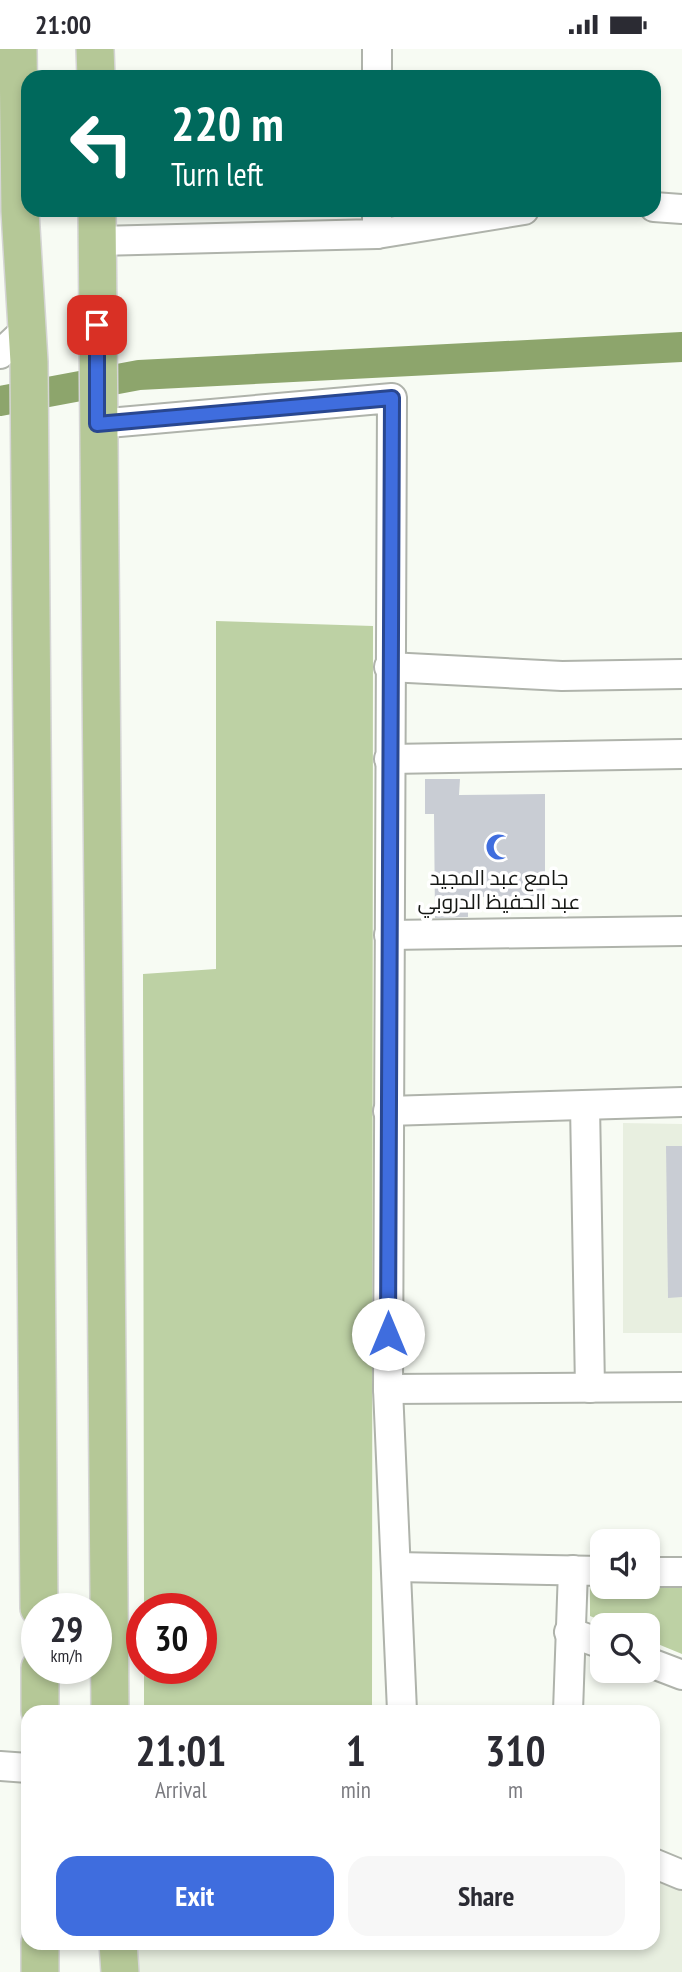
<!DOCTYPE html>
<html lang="en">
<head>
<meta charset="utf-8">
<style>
	body { margin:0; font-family:"PT Sans Narrow",Cairo,sans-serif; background:#f7f7f7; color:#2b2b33; height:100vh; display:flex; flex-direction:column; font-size:26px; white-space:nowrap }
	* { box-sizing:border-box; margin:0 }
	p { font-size:23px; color:#7c7c81 }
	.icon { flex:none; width:38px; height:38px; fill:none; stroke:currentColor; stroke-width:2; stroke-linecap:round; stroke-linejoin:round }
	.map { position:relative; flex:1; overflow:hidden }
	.panel { position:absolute; left:21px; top:1656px; width:639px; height:245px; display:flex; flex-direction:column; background:#fff; border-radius:21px; box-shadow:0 4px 10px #0003 }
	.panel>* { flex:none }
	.hud { position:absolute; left:21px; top:21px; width:640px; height:147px; border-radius:21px; box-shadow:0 4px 10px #0003; background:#00695c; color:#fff; overflow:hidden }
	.buttons { position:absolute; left:590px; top:1480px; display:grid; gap:14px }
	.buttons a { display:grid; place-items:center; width:70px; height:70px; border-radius:14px; background:#fff; box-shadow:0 4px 10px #0003; font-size:35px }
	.speed { position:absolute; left:21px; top:1544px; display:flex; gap:14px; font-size:35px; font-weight:700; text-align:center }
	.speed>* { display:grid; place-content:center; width:91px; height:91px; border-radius:50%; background:#fff; box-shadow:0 4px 10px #0003; line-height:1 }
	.speed small { font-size:18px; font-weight:400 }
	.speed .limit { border:10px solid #d22; background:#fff; color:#111 }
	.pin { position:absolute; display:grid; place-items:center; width:60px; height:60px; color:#fff; margin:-30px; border-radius:14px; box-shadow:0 4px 10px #0006 }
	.me { position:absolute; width:77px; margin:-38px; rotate:0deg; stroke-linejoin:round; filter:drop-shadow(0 0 5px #0008) }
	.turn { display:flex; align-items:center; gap:24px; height:147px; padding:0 35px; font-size:32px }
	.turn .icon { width:91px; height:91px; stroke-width:2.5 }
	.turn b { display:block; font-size:49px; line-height:60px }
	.eta { display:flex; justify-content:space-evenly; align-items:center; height:119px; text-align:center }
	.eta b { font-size:42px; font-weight:800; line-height:49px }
	.cta { display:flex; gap:14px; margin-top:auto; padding:14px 35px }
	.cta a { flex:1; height:80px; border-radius:21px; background:#3f6dde; color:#fff; font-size:28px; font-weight:800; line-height:80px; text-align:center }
	.cta a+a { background:#f7f7f7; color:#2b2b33 }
	.status { display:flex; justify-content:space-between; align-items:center; height:49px; padding:0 35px; background:#fff; direction:ltr }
	.status svg { height:19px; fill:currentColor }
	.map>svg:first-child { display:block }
	.built { fill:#e8efe0 }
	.green { fill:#bdd1a4 }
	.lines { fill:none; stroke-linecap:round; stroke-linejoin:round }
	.canal { stroke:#8da56c; stroke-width:30 }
	.building { fill:#c9cdd4 }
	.minor-casing { stroke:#afb3ab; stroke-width:32 }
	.major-casing { stroke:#d5d5d5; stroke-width:40 }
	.minor { stroke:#fff; stroke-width:28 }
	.major { stroke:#b5c897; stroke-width:37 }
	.route-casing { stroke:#294790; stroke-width:18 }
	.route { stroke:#3f6dde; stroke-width:12 }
	.labels { text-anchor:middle; stroke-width:7; stroke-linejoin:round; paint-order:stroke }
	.poi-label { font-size:21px; fill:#161815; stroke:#fff }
</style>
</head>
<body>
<div class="status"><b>21:00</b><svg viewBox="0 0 49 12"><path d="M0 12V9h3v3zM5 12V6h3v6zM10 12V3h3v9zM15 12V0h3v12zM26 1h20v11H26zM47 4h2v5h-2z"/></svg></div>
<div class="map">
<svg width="682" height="1923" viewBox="0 0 682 1923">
	<rect width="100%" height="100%" fill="#f7fbf3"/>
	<!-- built -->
	<g class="built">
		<path d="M623,1074L682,1075V1284H623Z"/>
		<path d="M653,1814L682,1826V1923H120L118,1894H653Z"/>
	</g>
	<!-- green -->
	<g class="green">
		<path d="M216,572L373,577L372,1662H144V1619H201V1559H144L143,925L216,920Z"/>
		<path d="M590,1530H602V1538H648V1531L682,1532V1605L648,1591V1577H614L590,1567Z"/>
	</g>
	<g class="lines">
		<!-- canal -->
		<path class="canal" d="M0,352L139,326L682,298"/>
	</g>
	<!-- building -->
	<g class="building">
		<path d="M425,730H460L459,746L545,745V847L468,848V868L435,869L434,765H425Z"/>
		<path d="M666,1097H682V1248L668,1249Z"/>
	</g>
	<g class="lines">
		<!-- minor casing -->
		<g class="minor-casing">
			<g id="minor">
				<path d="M377,0V28"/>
				<path d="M654,158L682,160"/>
				<path d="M377,185L524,161"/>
				<path d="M98,192L377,185V161"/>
				<path d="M0,305L27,280"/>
				<path d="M97,375L392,349L388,1340L402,1662"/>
				<path d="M389,618L562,627L682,625"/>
				<path d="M389,710L682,705"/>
				<path d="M389,886L682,882"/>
				<path d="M585,1056L590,1339"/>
				<path d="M388,1062L682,1053"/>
				<path d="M388,1340L682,1338"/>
				<path d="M396,1518L602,1522"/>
				<path d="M648,1523H682"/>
				<path d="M569,1583L602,1595"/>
				<path d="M648,1613L682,1626"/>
				<path d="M568,1662L573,1521"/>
				<path d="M0,1717L28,1719"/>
				<path d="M653,1814L682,1826"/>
			</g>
		</g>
		<!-- major casing -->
		<g class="major-casing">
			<g id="major">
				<path d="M18,0L20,162L29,313L39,1559"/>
				<path d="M95,0L96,28"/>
				<path d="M97,161L110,1662"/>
				<path d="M40,1619V1662"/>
				<path d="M40,1894V1923"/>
				<path d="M118,1894L120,1923"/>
			</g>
		</g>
		<!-- minor -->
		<use href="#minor" class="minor"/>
		<!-- major -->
		<use href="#major" class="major"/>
	</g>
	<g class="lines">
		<!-- route casing -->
		<g class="route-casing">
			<path id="route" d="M97,276V375L392,349L388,1285"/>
		</g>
		<!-- route -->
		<use href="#route" class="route"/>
	</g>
	<!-- icons -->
	<defs>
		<g id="mosque-bare" transform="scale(2.1)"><path d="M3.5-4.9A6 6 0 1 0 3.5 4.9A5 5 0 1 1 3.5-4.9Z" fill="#3f6dde" stroke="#fff" stroke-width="2.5" paint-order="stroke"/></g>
	</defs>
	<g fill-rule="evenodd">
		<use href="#mosque-bare" x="499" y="798"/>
	</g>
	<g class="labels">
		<!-- poi labels -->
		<g class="poi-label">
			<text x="499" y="836">جامع عبد المجيد<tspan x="499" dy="24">عبد الحفيظ الدروبي</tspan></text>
		</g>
	</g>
</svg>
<div class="buttons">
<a><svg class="icon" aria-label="sound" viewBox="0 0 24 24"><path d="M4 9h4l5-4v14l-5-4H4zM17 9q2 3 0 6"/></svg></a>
<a><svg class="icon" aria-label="search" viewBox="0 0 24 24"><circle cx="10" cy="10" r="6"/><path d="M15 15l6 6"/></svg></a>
</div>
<div class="speed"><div>29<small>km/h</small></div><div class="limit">30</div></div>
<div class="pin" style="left:97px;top:276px;background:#d93025"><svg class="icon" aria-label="arrive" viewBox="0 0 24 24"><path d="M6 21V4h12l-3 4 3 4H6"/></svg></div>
<svg class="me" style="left:388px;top:1285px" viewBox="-20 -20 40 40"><circle r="19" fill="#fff"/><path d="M0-13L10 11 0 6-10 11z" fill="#3f6dde"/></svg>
<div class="hud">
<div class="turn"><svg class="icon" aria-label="left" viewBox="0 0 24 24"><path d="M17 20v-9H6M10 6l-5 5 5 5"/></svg><div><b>220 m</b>Turn left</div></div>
</div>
<section class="panel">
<div class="eta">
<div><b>21:01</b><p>Arrival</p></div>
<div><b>1</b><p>min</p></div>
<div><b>310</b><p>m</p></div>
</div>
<div class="cta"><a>Exit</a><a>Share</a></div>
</section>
</div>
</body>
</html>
